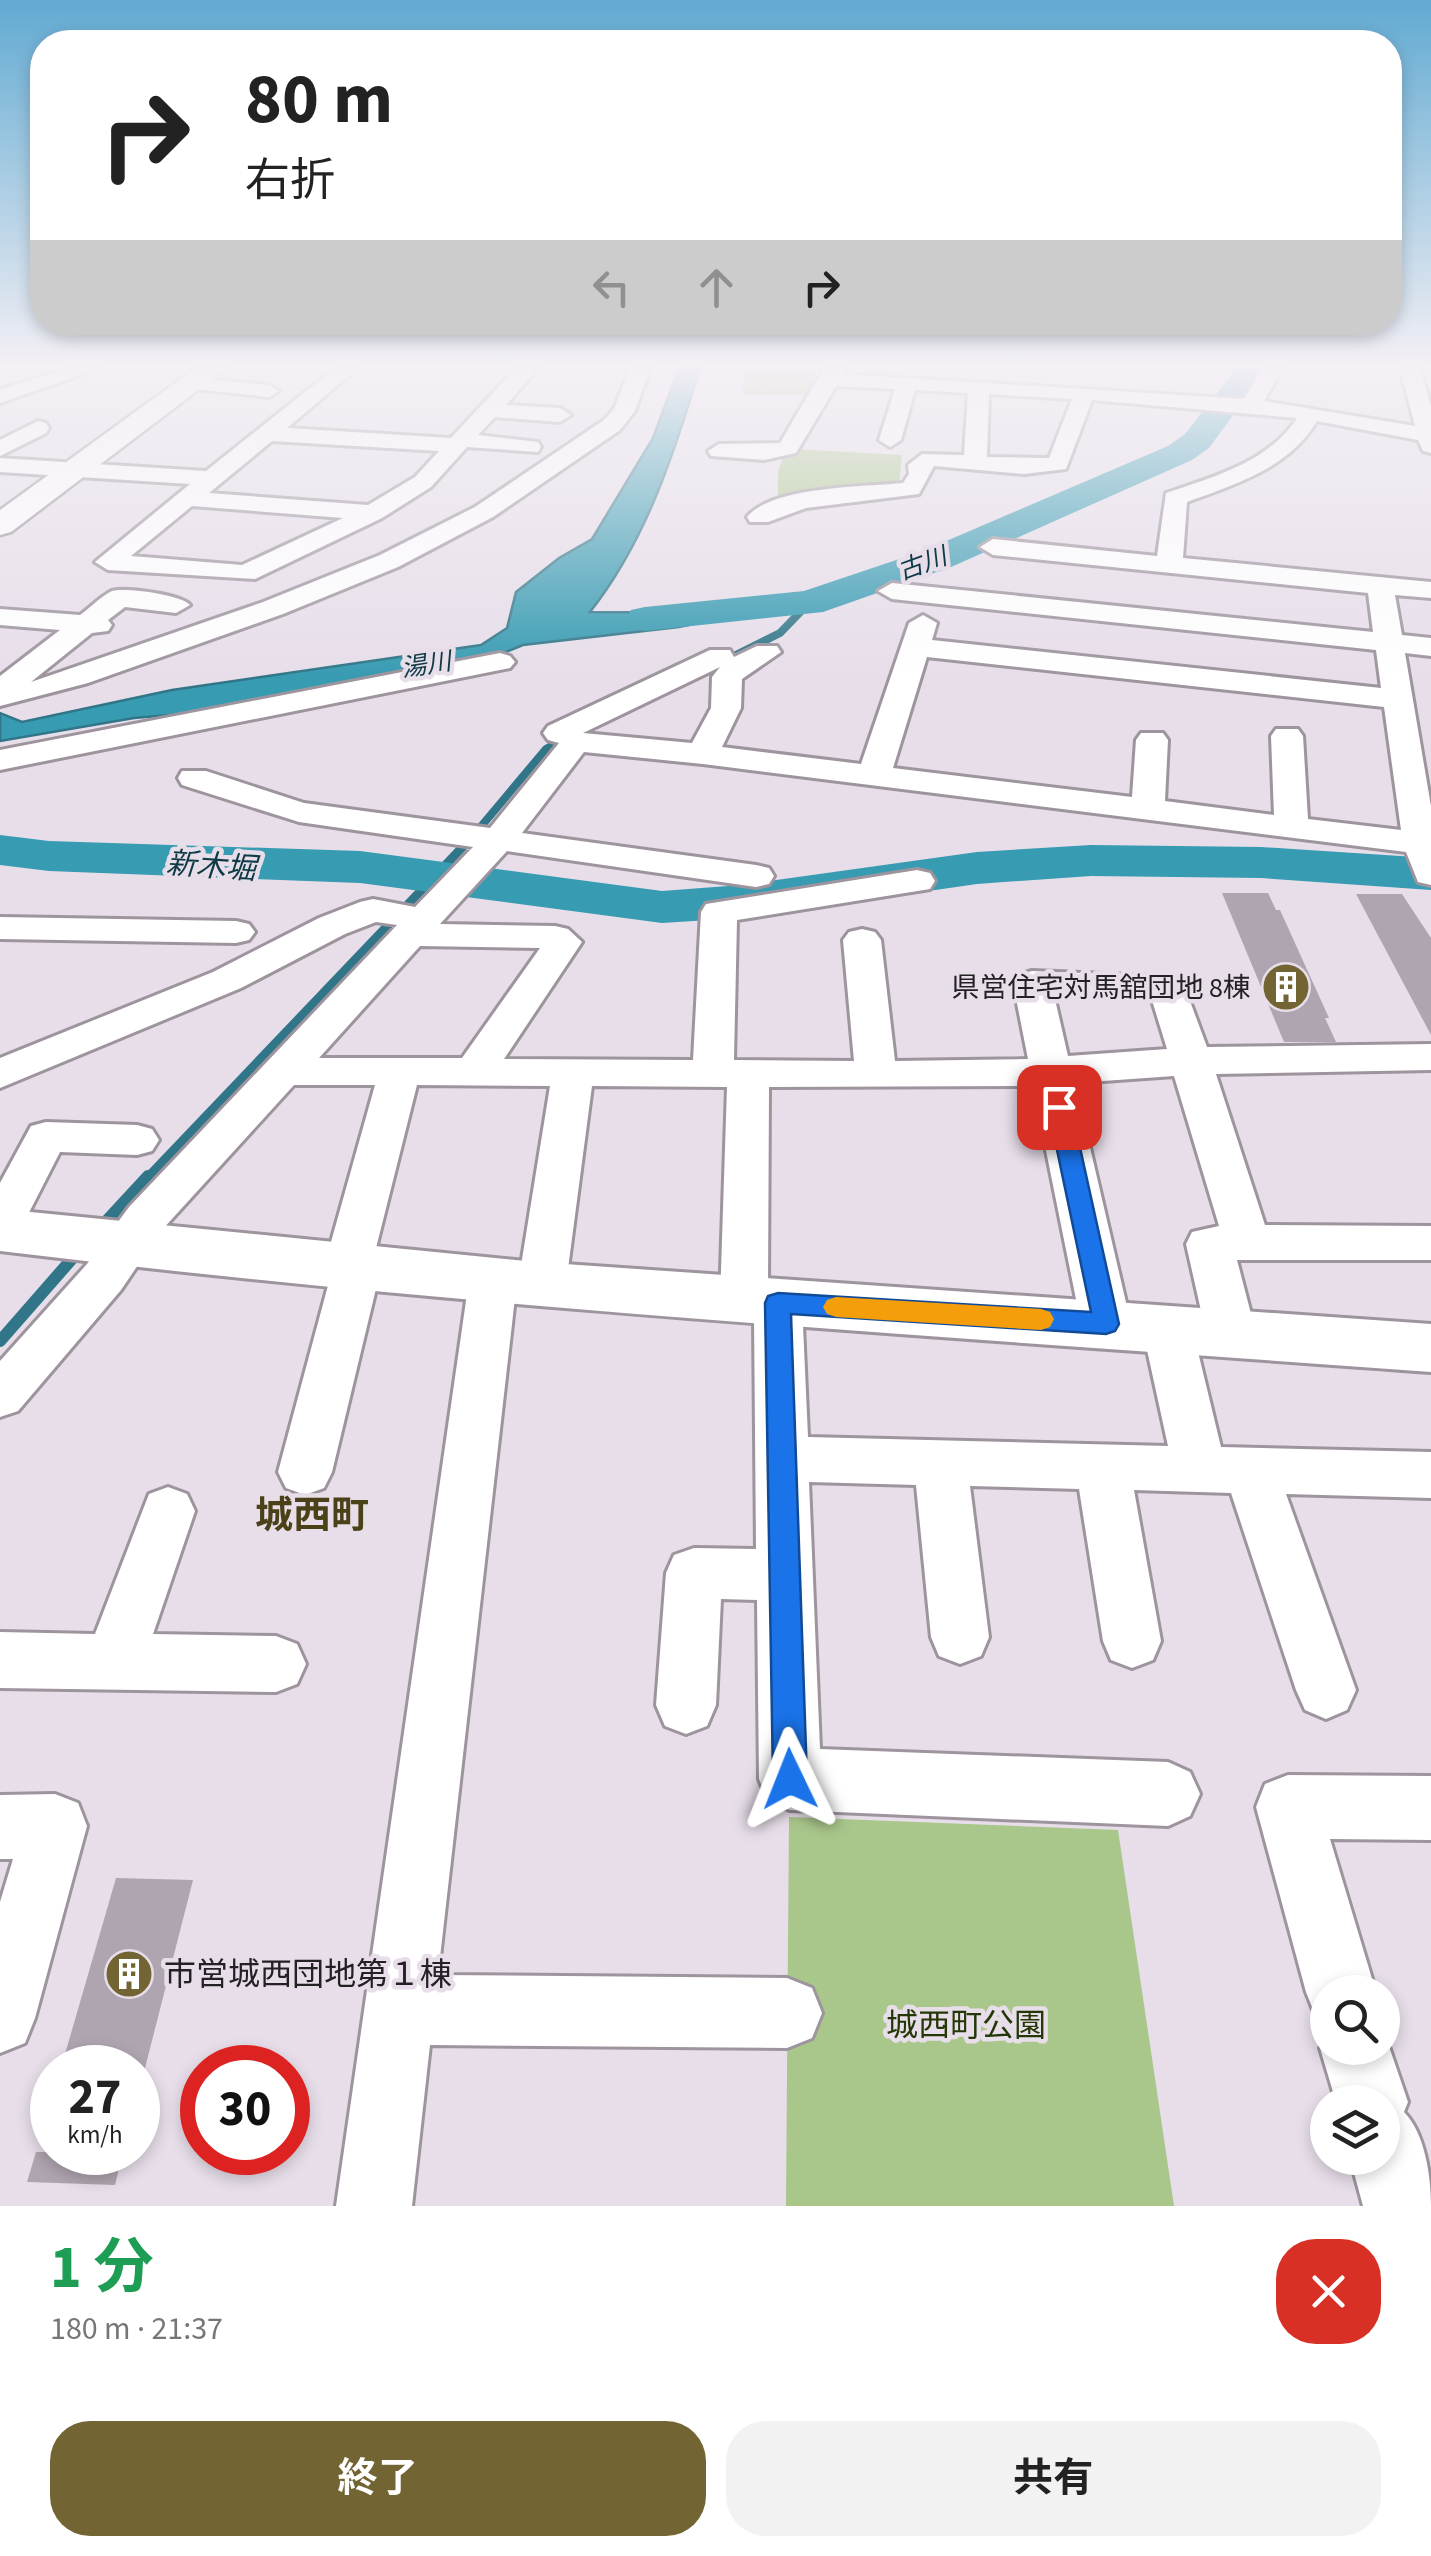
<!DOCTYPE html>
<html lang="ja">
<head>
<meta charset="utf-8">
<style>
	body { margin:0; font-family:"Source Sans 3","Noto Sans JP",sans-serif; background:#f2f2f2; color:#222; height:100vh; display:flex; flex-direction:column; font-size:38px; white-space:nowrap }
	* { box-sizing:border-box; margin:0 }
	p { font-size:32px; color:#767676 }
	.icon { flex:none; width:55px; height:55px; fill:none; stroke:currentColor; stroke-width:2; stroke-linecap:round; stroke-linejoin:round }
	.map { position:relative; height:2206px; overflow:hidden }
	.drawer { display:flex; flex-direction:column; background:#fff; flex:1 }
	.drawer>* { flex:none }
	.guide { position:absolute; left:30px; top:30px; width:1372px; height:305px; border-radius:40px; box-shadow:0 5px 15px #0003; background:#fff; color:#222; overflow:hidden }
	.fabs { position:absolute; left:1310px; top:1975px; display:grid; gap:20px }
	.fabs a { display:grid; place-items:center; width:90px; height:90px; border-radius:50%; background:#fff; box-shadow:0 5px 15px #0003; font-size:50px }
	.speed { position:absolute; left:30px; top:2045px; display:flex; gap:20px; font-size:50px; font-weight:700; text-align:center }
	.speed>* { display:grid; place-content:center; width:130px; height:130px; border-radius:50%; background:#fff; box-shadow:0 5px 15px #0003; line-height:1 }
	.speed small { font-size:25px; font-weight:400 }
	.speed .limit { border:15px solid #d22; background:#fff; color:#111 }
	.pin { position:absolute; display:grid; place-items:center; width:85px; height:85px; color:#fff; margin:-42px; border-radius:20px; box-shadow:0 5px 15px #0006 }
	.me { position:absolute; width:110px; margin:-55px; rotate:358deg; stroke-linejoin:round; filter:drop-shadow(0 0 8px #0008) }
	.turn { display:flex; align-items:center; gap:35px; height:210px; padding:0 50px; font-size:45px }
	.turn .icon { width:130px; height:130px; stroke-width:2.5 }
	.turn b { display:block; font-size:70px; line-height:85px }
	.lanes { display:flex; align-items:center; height:95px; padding:0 50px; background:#0003; justify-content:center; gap:50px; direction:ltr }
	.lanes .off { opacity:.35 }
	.round { display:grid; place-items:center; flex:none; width:105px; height:105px; border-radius:40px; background:#f2f2f2 }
	.overview { display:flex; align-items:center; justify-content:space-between; height:170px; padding:0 50px }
	h1 { font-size:60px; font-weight:700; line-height:75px; color:#1e9e55 }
	.action { display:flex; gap:20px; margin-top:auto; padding:20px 50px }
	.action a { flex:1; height:115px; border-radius:40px; background:#736533; color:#fff; font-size:40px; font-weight:700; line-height:115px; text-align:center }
	.action a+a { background:#f2f2f2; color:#222 }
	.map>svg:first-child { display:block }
	.green { fill:#a9c68b }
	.water { fill:#379bb2; stroke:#317688; stroke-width:2.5 }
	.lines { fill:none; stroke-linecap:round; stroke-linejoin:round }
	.stream-far2 { stroke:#317688; stroke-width:8 }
	.stream-far1 { stroke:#317688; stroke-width:9 }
	.stream { stroke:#317688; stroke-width:12 }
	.river { fill:#379bb2; fill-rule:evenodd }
	.building { fill:#afa5b0 }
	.minor-casing { stroke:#9d949e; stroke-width:6 }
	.tertiary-casing { stroke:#9d949e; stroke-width:6 }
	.secondary-casing { stroke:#9d949e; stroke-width:5 }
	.minor { fill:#fff; fill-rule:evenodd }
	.tertiary { fill:#fff; fill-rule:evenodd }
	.secondary { fill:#fff; fill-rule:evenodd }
	.route { fill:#1a73e8; stroke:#114b97; stroke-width:2.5 }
	.slow { fill:#f59e0b }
	.labels { text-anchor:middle; stroke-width:9; stroke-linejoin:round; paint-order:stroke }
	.far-water-label { font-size:25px; font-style:italic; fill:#0d3a45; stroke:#e7dee9 }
	.poi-label { font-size:28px; fill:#242125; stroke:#e7dee9; text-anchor:end }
	.water-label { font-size:30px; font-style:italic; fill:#0d3a45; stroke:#e7dee9 }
	.near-poi-label { font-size:32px; fill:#242125; stroke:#e7dee9; text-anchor:start }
	.near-park-label { font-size:32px; fill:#243706; stroke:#e7dee9 }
	.near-quarter-label { font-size:38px; font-weight:bold; fill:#4b4118; stroke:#e7dee9 }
</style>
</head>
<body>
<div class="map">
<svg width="1431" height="2206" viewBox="0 0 1431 2206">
	<rect width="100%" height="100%" fill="#e7dee9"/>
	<!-- green -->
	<g class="green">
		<path d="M746,368H818L807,395H742Z"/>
		<path d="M793,449L902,455L899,487L778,501V472L784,454Z"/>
		<path d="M789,1817L1118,1830L1174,2206H786Z"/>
	</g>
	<!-- water -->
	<path class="water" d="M679,368H700C674,454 646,541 590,612L747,613L679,627L523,645L491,658L244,709L134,718L0,741V713L22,722L172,690L481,645L507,628L516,592L559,558L592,539L653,438Z"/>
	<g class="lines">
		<!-- stream-far2 -->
		<g class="stream-far2">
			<path d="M724,661L780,633L809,603"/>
			<path d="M473,836L546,749L570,736"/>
		</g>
		<!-- stream-far1 -->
		<path class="stream-far1" d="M146,1179L476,833"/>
		<!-- stream -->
		<g class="stream">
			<path d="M99,1229L148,1176"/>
			<path d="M0,1341L78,1252"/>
		</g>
		<!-- river -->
		<g class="river">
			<path d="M1237,368H1268L1209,448L1192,460L951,567L823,612L645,631L631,628L625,619L631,610L645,607L804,591L923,551L1168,446L1185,434Z"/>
			<path d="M0,835L49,841L360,851L662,891L741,885L977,852L1091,845L1261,847L1431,858V890L1261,878L1091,876L977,884L741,918L662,923L360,883L49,871L0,865Z"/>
		</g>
	</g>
	<!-- building -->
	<g class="building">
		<path d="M1222,893H1268L1276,910H1280L1329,1018H1325L1336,1042H1284Z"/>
		<path d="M1356,894H1402L1431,938V1035Z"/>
		<path d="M116,1878L193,1880L145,2068H61Z"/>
		<path d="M36,2152H123L115,2185L27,2182Z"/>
	</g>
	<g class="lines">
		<!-- minor casing -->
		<g class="minor-casing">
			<g id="minor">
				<path d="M68,368H100L0,403V390Z"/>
				<path d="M335,368H358L287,428L451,438L516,368H538L506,405L560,408L571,415L560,422L495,417L478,435L538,442L541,447L538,452L467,447L431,487L382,518L255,579L108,570L95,562L190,484L0,472V458L206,471ZM272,441L439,451L415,477L368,505L209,493ZM192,506L343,518L242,565L131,556Z"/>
				<path d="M630,368H650L635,411L620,430L493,517L398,567L283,614L88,683L0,706V676L60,630L0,625V609L80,615C90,608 101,596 112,591C126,587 182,595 190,605L176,613L125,607L108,620L112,625L108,631L92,633L31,682L263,602L380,555L475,507L604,420L614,409Z"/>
				<path d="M824,368H844L842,374L1244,399L1263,368H1283L1264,401L1415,426L1400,368H1420L1431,406V453L1423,451L1418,440L1317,421C1289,468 1236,484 1187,502L1183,558L1431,582V598L1395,595L1402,635L1431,638V656L1405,653L1431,806V885L1418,882L1406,852L703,764L584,752L522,833L756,865L769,868L774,876L769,884L756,887L507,851L440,924L555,926L568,929L582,942L504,1059L693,1060L701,912L706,904L917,870L930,873L935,881L930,889L737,920L734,1060L854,1061L843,940L849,932L862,929L875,932L881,940L895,1061L1028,1059L1013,983L1018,975L1032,971L1181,977L1207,1047L1431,1044V1070L1216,1074L1265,1225L1431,1226V1260H1237L1256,1333L1248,1347L1231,1352L1214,1347L1206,1333L1186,1244L1192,1232L1219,1226L1174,1076L1075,1083L1131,1324L1123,1337L1106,1343L1089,1337L1081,1324L1033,1086L769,1087L768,1288L778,1284L795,1290L802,1303L808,1437L1168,1446L1142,1327L1150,1313L1167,1308L1184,1313L1192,1327L1221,1447L1431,1452V1498L1286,1494L1356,1690L1347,1710L1326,1719L1305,1710L1296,1690L1231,1493L1134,1490L1161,1641L1153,1660L1132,1668L1111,1660L1103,1641L1079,1489L970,1486L989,1637L981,1656L960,1664L939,1656L931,1637L916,1485L809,1482L820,1749L1168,1762L1190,1772L1200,1794L1190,1816L1168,1826L790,1810L768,1801L759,1779L757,1600L721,1599L716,1705L707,1726L686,1734L665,1726L656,1705L666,1573L674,1555L694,1548L756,1549L754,1316L744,1320L727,1314L720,1301L727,1087L592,1086L566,1284L559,1297L542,1302L525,1297L518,1284L550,1086L417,1085L374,1256L381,1268L332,1472L324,1488L305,1495L286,1488L278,1472L330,1278L324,1267L375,1085H294L161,1231L121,1290L18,1411L0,1417V1361L87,1264L129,1207L397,925L376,922L345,934L241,988L0,1088V1058L213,972L319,918L360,902L373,899L415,907L473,847L299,822L182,785L178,778L182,771H206L304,803L490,828L559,743L548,740L543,733L548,726L710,650H730L734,657L757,646H777L781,652L742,679L741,708L722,747L861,764L909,623L923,615L937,623L932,640L1381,688L1376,650L892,599L878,591L892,583L1373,632L1368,593L993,555L980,547L993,539L1157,556L1166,493C1213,477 1269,462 1297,418L1092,400L1066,469L1024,474L934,466L919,494L806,508L768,522H750L747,517C772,486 864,487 903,483L909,474L908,465L922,454L964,455L968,393L915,390L901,440L890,447L879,440L895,389L836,386L796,453L764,460L711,456L708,451L719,444L780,443ZM989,394L1072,399L1049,458L987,457ZM927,657L1384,707L1401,830L1308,819L1303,736L1298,729H1276L1271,736L1274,815L1165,801L1168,740L1163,733H1141L1136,740L1132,797L893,768ZM720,667L712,677L711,708L692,743L583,733ZM420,946L540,948L462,1058H319ZM1054,995L1151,997L1167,1049L1068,1056Z"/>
				<path d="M192,378L269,385L279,391L269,397L185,388L182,384Z"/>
				<path d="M38,421L46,423L49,428L46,433L0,456V440Z"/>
				<path d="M500,653L510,656L515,662L510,668L0,770V750Z"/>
				<path d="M0,917L236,921L249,924L255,932L249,940L236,943L0,939Z"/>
				<path d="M46,1122L137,1125L152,1129L159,1140L152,1151L137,1155L60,1152L16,1238L0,1243V1183L31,1126Z"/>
				<path d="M493,1262L510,1267L517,1280L438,1975L787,1978L812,1988L822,2013L812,2038L787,2048L430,2045L412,2206H336L469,1280L476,1267Z"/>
				<path d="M168,1487L187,1494L195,1511L153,1634L276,1636L297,1644L306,1664L297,1684L276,1692L0,1688V1632L95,1634L149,1494Z"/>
				<path d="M1288,1775L1431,1776V1840L1330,1839L1376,1992H1328V2021L1316,2017L1306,1992L1256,1807L1265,1784Z"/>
				<path d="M55,1794L78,1803L87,1826L35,2018L25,2043L0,2053V1902L13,1859H0V1795Z"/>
				<path d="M1382,2026L1408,2102L1404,2112C1425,2133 1431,2177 1431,2206H1363L1350,2158H1382V2102H1336L1320,2048L1328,2031V2048H1382Z"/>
			</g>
		</g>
		<!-- tertiary casing -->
		<g class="tertiary-casing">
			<path id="tertiary" d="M0,1209L536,1262L1431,1324V1372C953,1337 476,1309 0,1251Z"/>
		</g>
		<!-- secondary casing -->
		<g class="secondary-casing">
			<path id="secondary" d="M196,368H227L11,532L0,535V510Z"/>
		</g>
		<!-- minor -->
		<use href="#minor" class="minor"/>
		<!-- tertiary -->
		<use href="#tertiary" class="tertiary"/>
		<!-- secondary -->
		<use href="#secondary" class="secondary"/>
	</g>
	<!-- sky -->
	<linearGradient id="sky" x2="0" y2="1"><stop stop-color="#61aad2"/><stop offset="0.54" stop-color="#f4f0f5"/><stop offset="1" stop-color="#f4f0f5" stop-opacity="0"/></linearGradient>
	<rect width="1431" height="677" fill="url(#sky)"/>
	<!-- route -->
	<path class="route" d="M1059,1099L1071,1107L1119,1324L1115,1331L1106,1334L791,1314L807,1779L802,1791L790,1796L778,1791L773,1779L765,1303L768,1296L778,1293L1091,1312L1048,1107Z"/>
	<!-- slow -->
	<path class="slow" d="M836,1297L1041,1309L1050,1312L1054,1319L1050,1327L1041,1330L836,1317L827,1314L823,1307L827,1300Z"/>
	<!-- icons -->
	<defs>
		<g id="building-disc" transform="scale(2.5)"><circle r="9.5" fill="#736533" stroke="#e7dee9"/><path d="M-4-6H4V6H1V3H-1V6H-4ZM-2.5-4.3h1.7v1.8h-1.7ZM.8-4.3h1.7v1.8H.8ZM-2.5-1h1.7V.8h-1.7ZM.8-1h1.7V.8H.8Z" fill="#fff"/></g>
	</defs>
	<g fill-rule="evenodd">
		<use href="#building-disc" x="1286" y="987"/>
		<use href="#building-disc" x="129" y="1974"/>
	</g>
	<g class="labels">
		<!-- far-water labels -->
		<g class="far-water-label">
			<text transform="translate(922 563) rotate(-20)" y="9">古川</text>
			<text transform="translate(426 664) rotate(-9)" y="9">湯川</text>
		</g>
		<!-- poi labels -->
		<g class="poi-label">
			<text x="1251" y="997">県営住宅対馬舘団地 8棟</text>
		</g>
		<!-- water labels -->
		<g class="water-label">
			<text transform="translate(211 866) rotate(4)" y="10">新木堀</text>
		</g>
		<!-- near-poi labels -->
		<g class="near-poi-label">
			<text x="164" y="1985">市営城西団地第１棟</text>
		</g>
		<!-- near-park labels -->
		<g class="near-park-label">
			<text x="966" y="2036">城西町公園</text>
		</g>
		<!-- near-quarter labels -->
		<g class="near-quarter-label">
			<text x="312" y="1528">城西町</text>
		</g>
	</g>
</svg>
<div class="fabs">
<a><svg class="icon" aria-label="search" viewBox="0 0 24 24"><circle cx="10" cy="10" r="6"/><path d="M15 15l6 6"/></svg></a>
<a><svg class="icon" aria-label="layers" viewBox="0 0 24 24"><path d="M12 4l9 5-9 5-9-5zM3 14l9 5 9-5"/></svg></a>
</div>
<div class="speed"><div>27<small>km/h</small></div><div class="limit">30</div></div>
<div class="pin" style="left:1059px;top:1107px;background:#d93025"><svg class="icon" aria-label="arrive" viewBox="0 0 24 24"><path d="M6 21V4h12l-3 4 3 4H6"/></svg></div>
<svg class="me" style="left:790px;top:1779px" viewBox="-20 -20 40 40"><path d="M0-17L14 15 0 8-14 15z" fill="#1a73e8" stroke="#fff" stroke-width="4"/></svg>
<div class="guide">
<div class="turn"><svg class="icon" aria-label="right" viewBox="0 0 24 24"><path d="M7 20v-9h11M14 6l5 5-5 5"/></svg><div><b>80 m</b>右折</div></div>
<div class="lanes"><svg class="icon off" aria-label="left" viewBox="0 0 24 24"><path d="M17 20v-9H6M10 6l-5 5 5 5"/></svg><svg class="icon off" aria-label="ahead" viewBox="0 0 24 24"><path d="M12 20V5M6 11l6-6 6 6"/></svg><svg class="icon" aria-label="right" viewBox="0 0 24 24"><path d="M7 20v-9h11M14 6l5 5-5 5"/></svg></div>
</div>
</div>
<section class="drawer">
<div class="overview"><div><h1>1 分</h1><p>180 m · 21:37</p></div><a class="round" style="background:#d93025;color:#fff"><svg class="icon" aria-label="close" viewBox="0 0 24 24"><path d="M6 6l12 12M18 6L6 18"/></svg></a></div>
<div class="action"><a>終了</a><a>共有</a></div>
</section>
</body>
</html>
